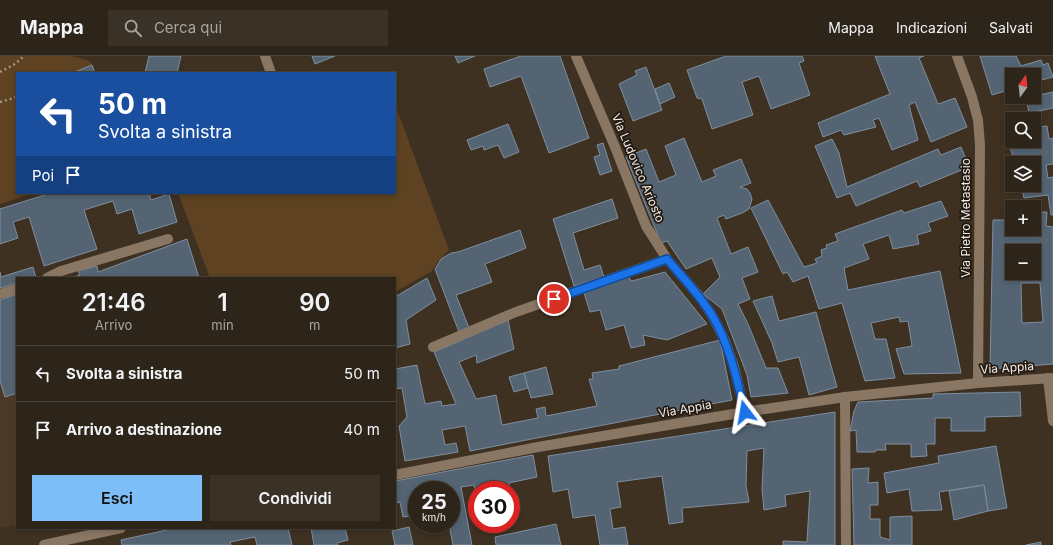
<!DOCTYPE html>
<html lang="it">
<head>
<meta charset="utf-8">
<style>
	body { margin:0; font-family:Inter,sans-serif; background:#3a3127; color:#f1f3f6; height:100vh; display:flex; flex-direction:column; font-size:15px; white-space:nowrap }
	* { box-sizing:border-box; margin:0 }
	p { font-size:13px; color:#a7a5a2 }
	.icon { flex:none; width:22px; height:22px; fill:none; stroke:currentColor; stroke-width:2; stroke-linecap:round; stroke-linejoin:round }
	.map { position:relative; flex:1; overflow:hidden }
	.details { position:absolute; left:16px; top:221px; width:380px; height:252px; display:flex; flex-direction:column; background:#2e251a; border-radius:0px; box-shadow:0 2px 6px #0003,0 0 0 1px #494239 }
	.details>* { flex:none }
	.guide { position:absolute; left:16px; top:16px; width:380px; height:122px; border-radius:0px; box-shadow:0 2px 6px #0003,0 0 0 1px #494239; background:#1a4fa0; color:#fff; overflow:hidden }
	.needle { width:26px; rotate:15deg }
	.fabs { position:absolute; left:1005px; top:12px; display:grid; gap:8px }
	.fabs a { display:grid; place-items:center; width:36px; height:36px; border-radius:0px; background:#2e251a; box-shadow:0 2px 6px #0003,0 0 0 1px #494239; font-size:20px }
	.speed { position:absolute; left:408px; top:425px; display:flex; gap:8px; font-size:20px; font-weight:700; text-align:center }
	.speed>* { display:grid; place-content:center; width:52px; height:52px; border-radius:50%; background:#2e251a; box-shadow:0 2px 6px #0003,0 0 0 1px #494239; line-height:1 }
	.speed small { font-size:10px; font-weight:400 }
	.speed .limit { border:6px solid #d22; background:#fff; color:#111 }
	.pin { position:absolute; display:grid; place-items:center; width:34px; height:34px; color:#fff; margin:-17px; border:2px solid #fff; border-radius:50%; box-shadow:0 1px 4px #0007 }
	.me { position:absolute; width:44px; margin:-22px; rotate:346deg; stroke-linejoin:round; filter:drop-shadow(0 0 3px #0008) }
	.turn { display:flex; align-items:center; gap:14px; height:84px; padding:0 16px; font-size:18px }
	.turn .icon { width:52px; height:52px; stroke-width:2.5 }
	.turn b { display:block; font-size:28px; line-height:34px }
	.then { display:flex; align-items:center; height:38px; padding:0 16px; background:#0003; gap:8px; font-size:15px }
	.eta { display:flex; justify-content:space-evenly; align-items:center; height:68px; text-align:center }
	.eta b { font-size:24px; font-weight:600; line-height:28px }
	.primary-button { display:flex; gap:8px; margin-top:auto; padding:8px 16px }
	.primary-button a { flex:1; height:46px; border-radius:0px; background:#7dbef9; color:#111; font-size:16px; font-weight:600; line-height:46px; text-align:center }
	.primary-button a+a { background:#3a3127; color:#f1f3f6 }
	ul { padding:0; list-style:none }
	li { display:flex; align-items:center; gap:12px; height:56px; padding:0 16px; border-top:1px solid #494239 }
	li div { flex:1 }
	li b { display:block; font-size:15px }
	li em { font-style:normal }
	header { display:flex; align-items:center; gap:24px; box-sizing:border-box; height:56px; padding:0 20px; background:#2e251a; border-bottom:1px solid #494239 }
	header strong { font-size:19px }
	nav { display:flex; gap:22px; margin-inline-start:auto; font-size:14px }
	.search { width:280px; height:36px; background:#3a3127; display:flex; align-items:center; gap:10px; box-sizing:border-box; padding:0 14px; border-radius:0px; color:#a7a5a2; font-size:15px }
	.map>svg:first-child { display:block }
	.built { fill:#4c3925 }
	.green { fill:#5e4221 }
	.building { fill:#546473; stroke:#7e8fa0; fill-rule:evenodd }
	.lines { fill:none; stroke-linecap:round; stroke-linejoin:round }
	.path { stroke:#a2978b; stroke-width:2.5; stroke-dasharray:2 3; stroke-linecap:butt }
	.minor { stroke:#8a7763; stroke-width:10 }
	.route-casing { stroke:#114b97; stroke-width:10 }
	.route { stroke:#1a73e8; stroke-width:7 }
	.labels { text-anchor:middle; stroke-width:3.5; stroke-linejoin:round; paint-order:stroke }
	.street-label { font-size:12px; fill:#f4ebe2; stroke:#201a13 }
</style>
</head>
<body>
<header>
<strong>Mappa</strong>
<div class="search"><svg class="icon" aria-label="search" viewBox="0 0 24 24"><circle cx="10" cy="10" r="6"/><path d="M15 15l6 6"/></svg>Cerca qui</div>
<nav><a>Mappa</a><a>Indicazioni</a><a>Salvati</a></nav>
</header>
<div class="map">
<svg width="1053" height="489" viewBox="0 0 1053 489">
	<rect width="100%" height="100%" fill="#3e3122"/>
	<!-- built -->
	<path class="built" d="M17,324V469L0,472V328Z"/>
	<!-- green -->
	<g class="green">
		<path d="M0,0H72L90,5L92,9L76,16V17H17V137H34L0,148Z"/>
		<path d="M395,48L449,194L438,205L432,215L395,236V222H210L178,137H395Z"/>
	</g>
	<!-- building -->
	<g class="building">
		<path d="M149,0H181L177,17H145Z"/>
		<path d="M312,0H335L315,8Z"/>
		<path d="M455,0H475L458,7Z"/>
		<path d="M521,0H560L589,82L549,97L521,20L490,31L484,13Z"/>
		<path d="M726,0H802L804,5L799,7L810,39L771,53L759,20L742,26L753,59L712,73L702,43L697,42L687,14Z"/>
		<path d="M875,0H924L919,2L938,48L955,42L967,71L931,86L915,46L909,49L918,84L892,94L879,62L873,64L876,71L844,79L841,74L823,81L818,67L890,38Z"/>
		<path d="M980,0H1016L1021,10L1041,4L1043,9L1048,7L1053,21L1034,26V19H1012V33L992,39Z"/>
		<path d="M92,9L95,17H76L75,16Z"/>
		<path d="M646,11L662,54L633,65L619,28L637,19L635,15Z"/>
		<path d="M669,27L675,41L660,48L655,33Z"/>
		<path d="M1053,36V52L1029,57L1026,41H1034V40Z"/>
		<path d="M508,68L519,96L504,102L498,89L484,94L483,90L471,94L467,84Z"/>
		<path d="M1047,70L1049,83L1053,82V108L1046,109L1048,122L1053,121V159H1051L1048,139L1024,142L1021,129H1034V107H1015L1005,76L1012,75V85H1034V71Z"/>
		<path d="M684,82L702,126L716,120L713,114L741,103L751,127L740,131L747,133L750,137L752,143L749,153L742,157L726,163L724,159L717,162L731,198L748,191L758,216L742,222L750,243L738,248L748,268L766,312H778L788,337L751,341L747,319L722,253L703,238L720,221L712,202L686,213L667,185L661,187L626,101L646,93L659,126L676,119L665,90Z"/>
		<path d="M832,83L839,97L847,131L938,93L941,99L961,91L969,111L920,131L917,125L856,150L850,137L837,142L815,90Z"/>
		<path d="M603,87L612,115L600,119L594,101L600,99L597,89Z"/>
		<path d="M51,137H149L151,144L169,138L177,166L139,178L132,153L117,158L113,145L84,154L97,193L44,210L29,161L13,166L18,182L0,188V153Z"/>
		<path d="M612,143L618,162L573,177L584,214L600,209L604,221L574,230L553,163Z"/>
		<path d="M768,144L804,211L817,207L815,203L822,200L821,194L827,192L826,189L838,185L835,178L902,154L904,157L941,145L948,160L928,167L931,175L917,179L919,188L893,193L889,179L863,188L869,203L844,212L848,234L940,215L961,317L904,318L896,293L912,290L908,265L900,266L899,261L871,267L875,283H886L895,322L865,325L842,247L819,253L808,220L793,226L787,216L783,218L751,152Z"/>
		<path d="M1039,156H1047L1046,170L1053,171V308L990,313L993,164H1012V173H1034V164L1039,165ZM1012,195H1034V217H1012ZM1021,227H1040L1043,266L1022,267Z"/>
		<path d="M520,174L526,192L485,208L492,226L456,239L469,272L459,276L435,213L441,203L451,197L458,196Z"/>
		<path d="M187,183L199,222H71L80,219L78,215L97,210L98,216Z"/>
		<path d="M33,211L36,222H17V227L0,232V216L1,221Z"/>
		<path d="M665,216L707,268L667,284L643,279L645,289L631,292L624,269L606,274L600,254L590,256L584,237L628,221L632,225Z"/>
		<path d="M427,222L436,244L406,264L410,288L395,292V241Z"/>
		<path d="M17,238V337L5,341L0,325V244Z"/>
		<path d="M772,240L779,265L816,256L837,331L809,339L799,301L778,306L772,287L753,245Z"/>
		<path d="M508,264L514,293L477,307L476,299L459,306L476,343L496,339L502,369L538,362L536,353L545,351L546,360L597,350L589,323H593L592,317L619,313V310L720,284L732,344L470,395L465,370L442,374L445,389L456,387L458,396L405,405L399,370L407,361L402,332L395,333V313L417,309L425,348L441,345L442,350L456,348L434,296Z"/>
		<path d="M546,311L553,338L531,342L524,317Z"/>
		<path d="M524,317L528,332L514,336L509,321Z"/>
		<path d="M1020,336L1021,360L985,361V375H951V362H935V388H926L927,400L911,401V388H885L886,394H876L875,396H857L856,374L850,375L854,355L858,346L933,342V338Z"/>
		<path d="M835,356V489H783V485L807,486L810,435L785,439L786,450L764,454L762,433L764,392L747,395L746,429L749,446L682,452L683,466L669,468L662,420L617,426L621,451L610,453L613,473L625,471L628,489H600L595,459L573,462L568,433L553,436L548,400Z"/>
		<path d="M996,390L1007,452L988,455L984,429L939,436L942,454L912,455L909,433L887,437L884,417L939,407L938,400Z"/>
		<path d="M533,399L537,421L509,427L510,434H477V444L474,429L461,431L472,489H453L449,468H451V434H417V459L403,461L400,446L395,447V425Z"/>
		<path d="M869,412L868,427L878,426V449H870V463H880V481L890,484V461L912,460V489H854L852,413Z"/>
		<path d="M984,429L988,455L954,464L949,435Z"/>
		<path d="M511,439L514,456H511Z"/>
		<path d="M556,468L561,489H496L495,481Z"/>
		<path d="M409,471L413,489H394H395L392,475Z"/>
		<path d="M176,472H288L292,489H257L255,481L230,486L231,489H122L121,484Z"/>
		<path d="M311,472H345L348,484L337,487L338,489H314Z"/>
		<path d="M1041,486V489H1026Z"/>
	</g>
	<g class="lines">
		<!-- path -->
		<g class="path">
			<path d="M0,16L15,8L24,0"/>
			<path d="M0,46L17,41"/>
		</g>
		<!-- minor -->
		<g class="minor">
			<path d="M265,0L271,17"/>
			<path d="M576,0L615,91L646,170L667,203L700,241L713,261L725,285L734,311L745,356"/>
			<path d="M957,0L972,41L978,64L980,89L978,327"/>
			<path d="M47,222L61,215L168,183"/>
			<path d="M0,238L17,233"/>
			<path d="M433,291L516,256L667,203"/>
			<path d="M1048,322L1053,365"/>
			<path d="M845,341L846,489"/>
			<path d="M395,419L538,391L745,356L845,341L978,327L1053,322"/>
			<path d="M44,489L121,472"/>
		</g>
	</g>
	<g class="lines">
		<!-- route casing -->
		<g class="route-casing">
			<path id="route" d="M554,243L667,203C683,222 701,240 713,261C730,290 737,324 745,356"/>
		</g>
		<!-- route -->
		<use href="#route" class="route"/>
	</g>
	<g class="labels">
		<!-- street labels -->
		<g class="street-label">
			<text transform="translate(638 112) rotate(67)" y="4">Via Ludovico Ariosto</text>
			<text transform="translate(966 162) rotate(-90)" y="4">Via Pietro Metastasio</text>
			<text transform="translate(1007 312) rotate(-4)" y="4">Via Appia</text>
			<text transform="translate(685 353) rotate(-10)" y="4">Via Appia</text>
		</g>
	</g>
</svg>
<div class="fabs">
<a><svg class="needle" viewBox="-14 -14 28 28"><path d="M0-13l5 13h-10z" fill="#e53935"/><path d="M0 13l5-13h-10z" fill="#a7a5a2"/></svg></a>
<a><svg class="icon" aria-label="search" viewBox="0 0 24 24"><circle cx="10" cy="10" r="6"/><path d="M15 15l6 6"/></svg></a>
<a><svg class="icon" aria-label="layers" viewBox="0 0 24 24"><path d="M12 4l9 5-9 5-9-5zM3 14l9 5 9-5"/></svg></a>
<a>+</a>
<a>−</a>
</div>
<div class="speed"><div>25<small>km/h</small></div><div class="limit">30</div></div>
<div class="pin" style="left:554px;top:243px;background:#d93025"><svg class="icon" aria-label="arrive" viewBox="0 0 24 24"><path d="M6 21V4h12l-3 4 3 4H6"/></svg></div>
<svg class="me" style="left:745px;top:356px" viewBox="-20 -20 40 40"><path d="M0-17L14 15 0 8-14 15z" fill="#1a73e8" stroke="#fff" stroke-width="4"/></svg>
<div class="guide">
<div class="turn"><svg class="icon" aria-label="left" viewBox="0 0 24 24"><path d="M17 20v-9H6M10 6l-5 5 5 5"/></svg><div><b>50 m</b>Svolta a sinistra</div></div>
<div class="then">Poi<svg class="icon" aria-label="arrive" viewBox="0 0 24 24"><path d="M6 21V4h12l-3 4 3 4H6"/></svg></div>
</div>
<section class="details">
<div class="eta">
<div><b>21:46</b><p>Arrivo</p></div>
<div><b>1</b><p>min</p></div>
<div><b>90</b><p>m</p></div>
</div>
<ul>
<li><svg class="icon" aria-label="left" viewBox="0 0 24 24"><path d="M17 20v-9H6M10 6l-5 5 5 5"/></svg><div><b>Svolta a sinistra</b></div><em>50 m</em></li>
<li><svg class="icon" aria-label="arrive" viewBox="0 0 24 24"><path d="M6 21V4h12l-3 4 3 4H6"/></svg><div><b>Arrivo a destinazione</b></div><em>40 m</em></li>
</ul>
<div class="primary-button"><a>Esci</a><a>Condividi</a></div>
</section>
</div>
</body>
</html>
